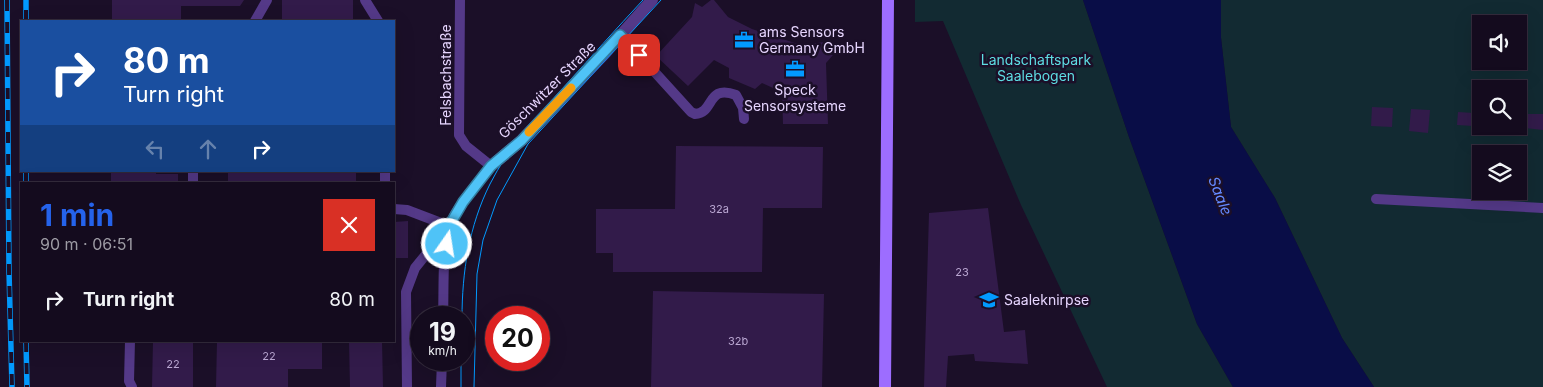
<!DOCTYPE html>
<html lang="en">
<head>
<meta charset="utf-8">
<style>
	body { margin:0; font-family:Inter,sans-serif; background:#1d1427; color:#f1f3f6; height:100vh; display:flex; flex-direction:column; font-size:19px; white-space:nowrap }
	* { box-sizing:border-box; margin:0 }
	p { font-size:16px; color:#9d9ba4 }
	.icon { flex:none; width:28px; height:28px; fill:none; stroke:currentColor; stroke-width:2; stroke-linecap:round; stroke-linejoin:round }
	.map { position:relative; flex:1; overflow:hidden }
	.details { position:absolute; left:20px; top:182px; width:375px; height:160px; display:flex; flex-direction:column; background:#140b1e; border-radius:0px; box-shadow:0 5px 20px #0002,0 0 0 1px #332b3c }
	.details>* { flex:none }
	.top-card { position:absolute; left:20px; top:20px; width:375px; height:152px; border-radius:0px; box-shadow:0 5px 20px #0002,0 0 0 1px #332b3c; background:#1a4fa0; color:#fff; overflow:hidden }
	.tools { position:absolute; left:1472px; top:15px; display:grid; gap:10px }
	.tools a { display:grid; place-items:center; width:55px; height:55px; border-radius:0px; background:#140b1e; box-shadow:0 5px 20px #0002,0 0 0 1px #332b3c; font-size:25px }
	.speed { position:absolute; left:410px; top:306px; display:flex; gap:10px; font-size:25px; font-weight:700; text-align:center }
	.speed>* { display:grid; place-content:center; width:65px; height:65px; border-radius:50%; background:#140b1e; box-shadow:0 5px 20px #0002,0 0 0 1px #332b3c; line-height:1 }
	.speed small { font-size:12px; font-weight:400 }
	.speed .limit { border:8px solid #d22; background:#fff; color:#111 }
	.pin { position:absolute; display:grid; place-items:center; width:42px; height:42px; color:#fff; margin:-21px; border-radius:10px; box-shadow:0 2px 8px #0006 }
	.me { position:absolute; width:55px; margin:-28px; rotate:13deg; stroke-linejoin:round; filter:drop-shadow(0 0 4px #0008) }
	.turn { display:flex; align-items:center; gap:18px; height:105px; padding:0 20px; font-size:22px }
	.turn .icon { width:65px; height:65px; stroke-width:2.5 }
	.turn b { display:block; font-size:35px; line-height:42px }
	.lanes { display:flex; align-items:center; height:48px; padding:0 20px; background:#0003; justify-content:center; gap:25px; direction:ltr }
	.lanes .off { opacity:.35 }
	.round { display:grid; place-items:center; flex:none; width:52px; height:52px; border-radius:0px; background:#1d1427 }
	.headline { display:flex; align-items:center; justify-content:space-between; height:85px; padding:0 20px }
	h1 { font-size:30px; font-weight:700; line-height:38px; color:#2563eb }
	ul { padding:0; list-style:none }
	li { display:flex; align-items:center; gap:15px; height:65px; padding:0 20px }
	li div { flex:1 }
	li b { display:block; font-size:19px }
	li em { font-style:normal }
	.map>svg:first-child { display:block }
	.green { fill:#122a32; fill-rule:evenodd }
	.water { fill:#090d47 }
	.building { fill:#321b4a }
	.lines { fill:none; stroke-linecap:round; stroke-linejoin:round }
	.service { stroke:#543988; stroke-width:10 }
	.minor { stroke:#543988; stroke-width:12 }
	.secondary { stroke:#9d6dff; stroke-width:12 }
	.tram { stroke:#029aff; stroke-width:1 }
	.rail-casing { stroke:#029aff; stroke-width:5.5 }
	.rail { stroke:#1b0f28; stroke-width:4; stroke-dasharray:11; stroke-linecap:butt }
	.route-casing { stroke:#337fa1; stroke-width:12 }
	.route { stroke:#4fc3f7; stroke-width:9 }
	.slow { stroke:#f59e0b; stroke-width:9 }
	.labels { text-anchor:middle; stroke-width:5; stroke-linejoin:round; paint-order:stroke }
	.number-label { font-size:11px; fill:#baa7d2 }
	.poi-label { font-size:14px; fill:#e7d6ff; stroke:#1b0f28; text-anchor:start }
	.park-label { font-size:14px; fill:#5edde3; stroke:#1b0f28 }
	.street-label { font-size:14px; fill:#e7d6ff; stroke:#1b0f28 }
	.water-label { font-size:15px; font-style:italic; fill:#6489ff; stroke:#1b0f28 }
</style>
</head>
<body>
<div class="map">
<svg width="1543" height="387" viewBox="0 0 1543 387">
	<rect width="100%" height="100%" fill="#1b0f28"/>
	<!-- green -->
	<g class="green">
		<path d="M915,0H1083L1129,137L1197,324L1233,387H1107L1021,205L943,21L915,22Z"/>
		<path d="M1221,0H1543V387H1374L1342,338L1275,198L1231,127L1221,38ZM1481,24H1519V61H1481ZM1481,89H1519V126H1481ZM1481,154H1519V191H1481Z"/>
	</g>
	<!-- water -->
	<path class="water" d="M1083,0H1221V38L1231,127L1275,198L1342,338L1374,387H1233L1197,324L1129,137Z"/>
	<!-- building -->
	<g class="building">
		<path d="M112,0H244L240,6H181V21H112Z"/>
		<rect x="282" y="0" width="71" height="21"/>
		<path d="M711,0H714L728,17L752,29L801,45L824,42L825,53L833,55L826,63L828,124H783L782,92L762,83L755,89L729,78V68L714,60L688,86L656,56L692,17L695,3L702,7Z"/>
		<path d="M1372,107L1393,108L1392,127L1371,126Z"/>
		<path d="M1411,109L1430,110L1428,133L1409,131Z"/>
		<path d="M1458,112L1474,113L1473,126L1457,125Z"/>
		<path d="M1525,114H1543V130L1525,128Z"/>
		<path d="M1488,126H1506L1505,136L1488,135Z"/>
		<path d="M676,146L823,147L822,208H763L762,272H613V253H596V209H675Z"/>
		<path d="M111,171H156V174H178V184H111Z"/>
		<rect x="228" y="171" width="128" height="13"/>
		<path d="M988,208L1004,332L1025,330L1028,364L975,361L974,354L948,356L946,387H924L929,213Z"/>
		<path d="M408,221V258H394V222Z"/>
		<path d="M653,291L824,294L822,387H651Z"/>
		<path d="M153,341H193V387H152Z"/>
		<path d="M217,341L322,343V369H288V387H216Z"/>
		<path d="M349,341H382L383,387H350Z"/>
	</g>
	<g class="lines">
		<!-- service -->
		<g class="service">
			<path d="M365,0L378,21"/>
			<path d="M255,21L267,0"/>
			<path d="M621,35L691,112L695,114C715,113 706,84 736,95L743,108L744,119"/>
			<path d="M193,171V184"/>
			<path d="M385,171V184"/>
			<path d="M1376,199L1543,208"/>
			<path d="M394,209L407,210L449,226L415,268L406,292L407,387"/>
			<path d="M443,318C444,294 442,246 449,226C458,204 477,184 491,166L466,146L459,135L460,0"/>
			<path d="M130,341L129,381L132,387"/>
			<path d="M441,387L442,360"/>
		</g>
		<!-- minor -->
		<path class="minor" d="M491,166L522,140L606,52L652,0"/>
		<!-- secondary -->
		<path class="secondary" d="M885,387L888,0"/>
		<!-- tram -->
		<g class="tram">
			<path d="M462,318C462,272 469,226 490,184C508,148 536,118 563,88C590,58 616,29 643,0"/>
			<path d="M461,387V360"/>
			<path d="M474,387L477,274L483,240L497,200L528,144L661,0"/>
		</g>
		<!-- rail casing -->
		<g class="rail-casing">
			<g id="rail">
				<path d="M7,0L9,271L12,387"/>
				<path d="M26,21V0"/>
				<path d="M26,184V171"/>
				<path d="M26,341L27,387"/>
			</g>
		</g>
		<!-- rail -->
		<use href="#rail" class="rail"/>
	</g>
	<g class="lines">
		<!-- route casing -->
		<g class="route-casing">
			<path id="route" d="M447,244L449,226L463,202L491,166L522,140L620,35L639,55"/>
		</g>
		<!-- route -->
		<use href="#route" class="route"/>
		<!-- slow -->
		<path class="slow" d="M529,132L571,88"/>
	</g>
	<!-- icons -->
	<defs>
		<g id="office-bare" transform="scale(1.5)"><path d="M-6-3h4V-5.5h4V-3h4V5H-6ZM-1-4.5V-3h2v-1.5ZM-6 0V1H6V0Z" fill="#029aff" stroke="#1b0f28" stroke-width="2.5" paint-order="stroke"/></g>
		<g id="school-bare" transform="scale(1.5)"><path d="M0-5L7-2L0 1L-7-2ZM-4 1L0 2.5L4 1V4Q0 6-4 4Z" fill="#029aff" stroke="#1b0f28" stroke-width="2.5" paint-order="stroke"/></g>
	</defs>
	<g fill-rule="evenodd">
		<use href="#office-bare" x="744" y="40"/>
		<use href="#office-bare" x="795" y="69"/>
		<use href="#school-bare" x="989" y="300"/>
	</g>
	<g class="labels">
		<!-- number labels -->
		<g class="number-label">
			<text x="719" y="213">32a</text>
			<text x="962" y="276">23</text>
			<text x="738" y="345">32b</text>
			<text x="269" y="360">22</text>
			<text x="173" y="368">22</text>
		</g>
		<!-- poi labels -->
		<g class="poi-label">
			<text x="759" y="37">ams Sensors<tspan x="759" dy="16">Germany GmbH</tspan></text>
			<text x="795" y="95" text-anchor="middle">Speck<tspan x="795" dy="16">Sensorsysteme</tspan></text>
			<text x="1004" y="305">Saaleknirpse</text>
		</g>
		<!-- park labels -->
		<g class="park-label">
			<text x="1036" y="65">Landschaftspark<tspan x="1036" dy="16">Saalebogen</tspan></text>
		</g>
		<!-- street labels -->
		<g class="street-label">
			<text transform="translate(446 75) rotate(-90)" y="5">Felsbachstraße</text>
			<text transform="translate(547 90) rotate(-45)" y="5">Göschwitzer Straße</text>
		</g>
		<!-- water labels -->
		<g class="water-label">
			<text transform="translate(1220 196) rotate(69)" y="5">Saale</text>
		</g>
	</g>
</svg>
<div class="tools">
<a><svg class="icon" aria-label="sound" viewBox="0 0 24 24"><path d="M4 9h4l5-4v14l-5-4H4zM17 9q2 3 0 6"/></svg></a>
<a><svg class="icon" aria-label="search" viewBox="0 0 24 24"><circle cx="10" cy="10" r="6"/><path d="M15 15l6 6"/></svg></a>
<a><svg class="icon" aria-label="layers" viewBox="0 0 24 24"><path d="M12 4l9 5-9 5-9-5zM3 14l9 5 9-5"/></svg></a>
</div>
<div class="speed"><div>19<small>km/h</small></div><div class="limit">20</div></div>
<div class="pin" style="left:639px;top:55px;background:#d93025"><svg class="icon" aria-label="arrive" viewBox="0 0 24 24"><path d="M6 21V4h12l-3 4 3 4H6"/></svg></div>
<svg class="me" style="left:447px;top:244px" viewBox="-20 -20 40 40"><circle r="17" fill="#4fc3f7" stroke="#fff" stroke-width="3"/><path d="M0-11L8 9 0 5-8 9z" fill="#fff"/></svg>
<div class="top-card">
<div class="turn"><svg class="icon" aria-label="right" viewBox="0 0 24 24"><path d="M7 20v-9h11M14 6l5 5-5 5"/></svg><div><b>80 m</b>Turn right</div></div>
<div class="lanes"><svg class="icon off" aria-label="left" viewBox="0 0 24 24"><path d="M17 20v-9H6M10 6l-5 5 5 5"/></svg><svg class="icon off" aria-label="ahead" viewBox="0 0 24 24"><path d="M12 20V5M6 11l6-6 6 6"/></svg><svg class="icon" aria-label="right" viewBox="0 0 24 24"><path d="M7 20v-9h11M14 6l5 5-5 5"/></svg></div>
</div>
<section class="details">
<div class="headline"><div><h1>1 min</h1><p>90 m · 06:51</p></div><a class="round" style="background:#d93025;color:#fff"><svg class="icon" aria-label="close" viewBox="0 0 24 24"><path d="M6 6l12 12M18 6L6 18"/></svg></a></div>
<ul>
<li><svg class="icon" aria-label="right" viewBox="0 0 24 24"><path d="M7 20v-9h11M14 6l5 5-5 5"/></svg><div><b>Turn right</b></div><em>80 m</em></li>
</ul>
</section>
</div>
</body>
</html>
